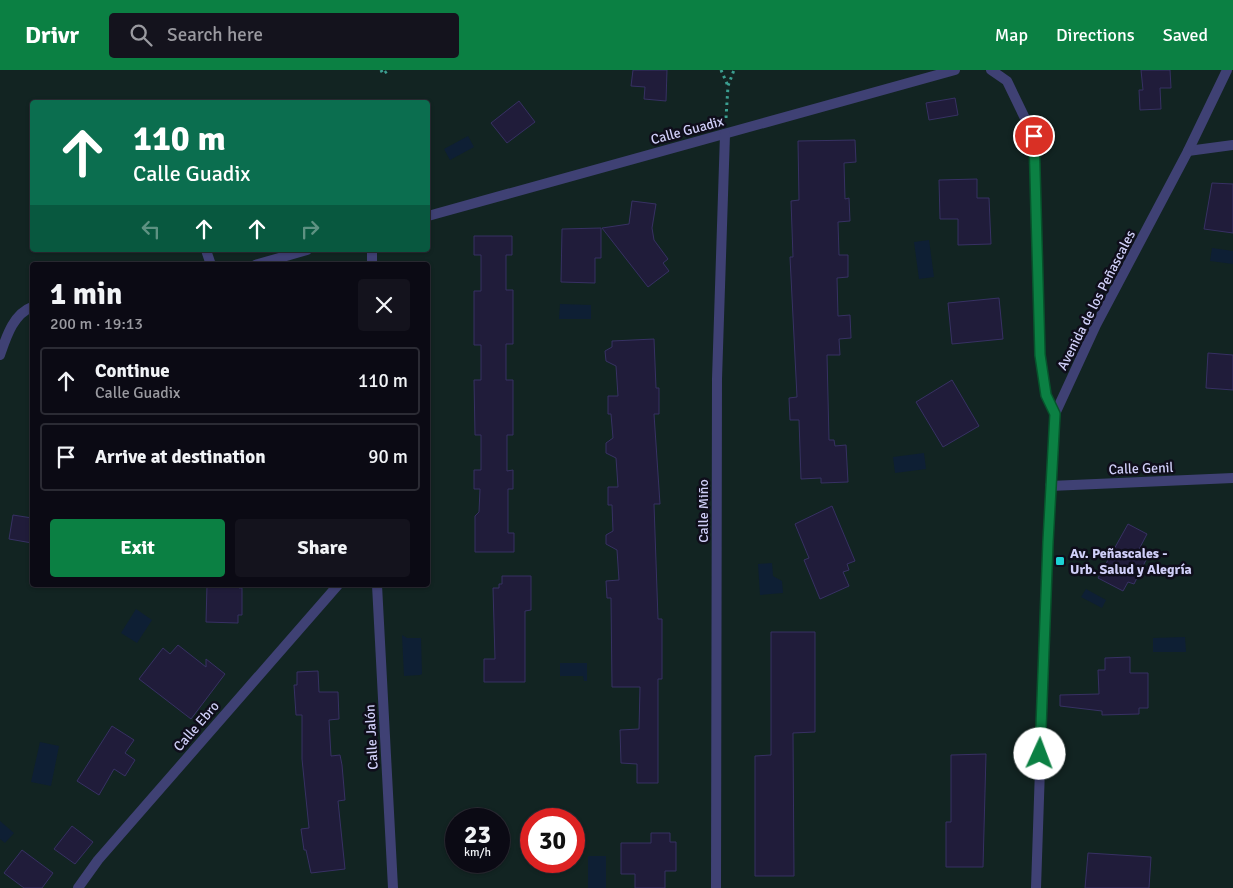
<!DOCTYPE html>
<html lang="en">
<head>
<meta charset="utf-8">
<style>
	body { margin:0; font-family:Signika,sans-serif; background:#14131d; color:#f1f3f6; height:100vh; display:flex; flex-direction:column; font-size:19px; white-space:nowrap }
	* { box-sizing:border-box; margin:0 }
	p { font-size:16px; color:#9a9aa0 }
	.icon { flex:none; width:28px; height:28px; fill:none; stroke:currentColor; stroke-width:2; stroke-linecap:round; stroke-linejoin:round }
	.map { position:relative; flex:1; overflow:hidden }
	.side { position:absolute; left:30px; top:192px; width:400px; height:325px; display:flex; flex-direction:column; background:#0b0a14; border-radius:5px; box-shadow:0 1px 4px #0004,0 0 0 1px #2b2b34 }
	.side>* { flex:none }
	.hud { position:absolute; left:30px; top:30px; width:400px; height:152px; border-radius:5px; box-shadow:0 1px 4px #0004,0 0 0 1px #2b2b34; background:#0b6e4f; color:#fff; overflow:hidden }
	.speed { position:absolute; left:445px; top:738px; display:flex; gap:10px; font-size:25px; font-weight:700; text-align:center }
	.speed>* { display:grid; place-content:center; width:65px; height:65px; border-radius:50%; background:#0b0a14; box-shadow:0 1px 4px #0004,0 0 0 1px #2b2b34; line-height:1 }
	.speed small { font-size:12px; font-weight:400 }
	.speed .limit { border:8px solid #d22; background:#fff; color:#111 }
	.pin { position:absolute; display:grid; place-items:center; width:42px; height:42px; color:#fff; margin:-21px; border:2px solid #fff; border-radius:50%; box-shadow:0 1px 5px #0007 }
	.me { position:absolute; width:55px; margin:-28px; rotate:2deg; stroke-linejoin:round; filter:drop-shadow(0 0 4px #0008) }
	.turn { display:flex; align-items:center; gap:18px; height:105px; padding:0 20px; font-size:22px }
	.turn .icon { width:65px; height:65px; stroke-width:2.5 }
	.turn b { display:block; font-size:35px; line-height:42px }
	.lanes { display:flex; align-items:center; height:48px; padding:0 20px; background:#0003; justify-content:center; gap:25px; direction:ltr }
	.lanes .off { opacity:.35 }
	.round { display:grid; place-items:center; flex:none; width:52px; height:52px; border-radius:5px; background:#14131d }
	.headline { display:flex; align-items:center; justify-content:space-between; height:85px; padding:0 20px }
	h1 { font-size:30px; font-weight:700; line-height:38px }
	.action { display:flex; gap:10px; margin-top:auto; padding:10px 20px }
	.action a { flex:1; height:58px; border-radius:5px; background:#0b8043; color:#fff; font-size:20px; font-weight:700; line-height:58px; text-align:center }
	.action a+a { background:#14131d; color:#f1f3f6 }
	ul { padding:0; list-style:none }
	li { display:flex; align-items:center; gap:15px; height:68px; margin:0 10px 8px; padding:0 10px; border:2px solid #2b2b34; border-radius:5px }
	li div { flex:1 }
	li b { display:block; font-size:19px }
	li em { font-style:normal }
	header { display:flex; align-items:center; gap:30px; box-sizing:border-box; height:70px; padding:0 25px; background:#0b8043; color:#fff }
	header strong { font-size:24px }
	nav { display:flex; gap:28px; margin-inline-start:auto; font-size:18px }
	.search { width:350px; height:45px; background:#14131d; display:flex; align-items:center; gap:12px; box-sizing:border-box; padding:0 18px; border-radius:5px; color:#9a9aa0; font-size:19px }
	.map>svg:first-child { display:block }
	.green { fill:#122422; fill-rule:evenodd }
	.water { fill:#0e1f34 }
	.building { fill:#201c3a; stroke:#373163 }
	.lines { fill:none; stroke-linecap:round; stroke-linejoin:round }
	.path { stroke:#3c9f91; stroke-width:3; stroke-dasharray:2.5 4; stroke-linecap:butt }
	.street { stroke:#3f4174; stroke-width:10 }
	.route-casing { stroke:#07532c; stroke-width:12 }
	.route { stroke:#0b8043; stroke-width:9 }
	.poi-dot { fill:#1dd3d6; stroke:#0f0e1b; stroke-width:2 }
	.labels { text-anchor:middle; stroke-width:5; stroke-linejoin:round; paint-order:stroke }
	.street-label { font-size:14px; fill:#d0cff8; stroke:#0f0e1b }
	.poi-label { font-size:14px; font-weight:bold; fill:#d0cff8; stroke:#0f0e1b; text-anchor:start }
</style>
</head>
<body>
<header>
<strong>Drivr</strong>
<div class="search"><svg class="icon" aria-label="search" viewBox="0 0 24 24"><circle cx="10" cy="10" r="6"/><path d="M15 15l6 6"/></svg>Search here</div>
<nav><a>Map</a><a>Directions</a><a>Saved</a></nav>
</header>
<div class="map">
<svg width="1233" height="818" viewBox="0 0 1233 818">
	<rect width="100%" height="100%" fill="#0f0e1b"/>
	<!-- green -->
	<path class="green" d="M0,0H1233V818H0ZM32,32H428V180H32ZM32,195H428V515H32ZM456,749H499V791H456ZM531,749H574V791H531Z"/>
	<!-- water -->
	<g class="water">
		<path d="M468,66L474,77L450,90L444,79Z"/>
		<path d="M929,170L934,207L919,209L914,172Z"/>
		<path d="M1212,178L1233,181V194L1210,191Z"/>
		<path d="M560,234L591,235V249H559Z"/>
		<path d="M924,383L926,399L895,403L893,387Z"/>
		<path d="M772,493L773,506L782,511L783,523L760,525L758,494Z"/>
		<path d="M1086,519L1106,530L1102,538L1081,527Z"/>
		<path d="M136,539L152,550L137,573L121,563Z"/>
		<path d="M402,565L407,568H421L422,604L420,605L404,606Z"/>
		<path d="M1185,567L1186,582H1153V568Z"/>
		<path d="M560,593H587V611H584L583,606H560Z"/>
		<path d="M40,672L59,676L51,716L31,712Z"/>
		<path d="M0,751L14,763L5,773L0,769Z"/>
		<rect x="588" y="786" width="18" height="32"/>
	</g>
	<!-- building -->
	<g class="building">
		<path d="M633,0H667L666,31L644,29L645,17L631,16Z"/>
		<path d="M1141,0H1170L1171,18H1160L1161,39L1140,40L1139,20H1143Z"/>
		<path d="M955,28L958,45L929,50L926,33Z"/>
		<path d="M519,31L535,52L507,73L491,53Z"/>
		<path d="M855,70L856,92L844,93L845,129L849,128L850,151L838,152L839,185H848V207L837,208L838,246L850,245L851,268L839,269L840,285H827L829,370H834L835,376L846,375L848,412L821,413V408L801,409L799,350H790L789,328L797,327L790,187H793L791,131L799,130L798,71Z"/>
		<path d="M977,109V128H989L991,174L958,175V149H940L939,110Z"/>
		<path d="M1212,113L1233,114V163L1204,159Z"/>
		<path d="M632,131L656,134L652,158L654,170L668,189L663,193L669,201L648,217L602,158L629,154Z"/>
		<path d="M601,158V188H595V213L561,212L562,159Z"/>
		<path d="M474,166H512V185H506V220H513V274H506V310H513V365H507V401L513,400V419H508V463H514V482H475V446L479,442L480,419H474V400H481V365H475L474,310H481V275H474V221H481V185H474Z"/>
		<path d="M999,228L1003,269L952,274L948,233Z"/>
		<path d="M654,269L656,318H659V344H654L660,434H654L658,549H662V609H658V713H637V694L621,693L620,660L639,659L640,617H612L611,528H607L606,511L619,510L617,480L606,474V465L613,461L612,435H608V417H618L616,388L606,383V373L613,368L611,344H608V326H618L616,296L606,291L605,281L612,277V271Z"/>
		<path d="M1208,283L1233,285V320L1206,318Z"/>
		<path d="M952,310L979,356L943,377L916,332Z"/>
		<path d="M832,436L855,491L847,494L849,500L843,502L849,516L820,529L804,490L809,488L795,454Z"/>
		<path d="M13,445L32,448V473L9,469Z"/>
		<path d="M1128,454L1147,464L1136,485L1146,490L1134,514L1128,512L1123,521L1098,508Z"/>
		<path d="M502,506H531V540L525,541V612H484V589H495L493,518H499V514H502Z"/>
		<path d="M207,515H239V518H242V545H238V553L206,552Z"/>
		<path d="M771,562H815V662L793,663L794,806H755V686L771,685Z"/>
		<path d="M178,575L206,597V589L225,604L191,649L139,609L163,578L170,584Z"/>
		<path d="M1130,587V603H1148V638H1139V644L1102,645V641L1060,636V625L1099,624L1098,600H1105V588Z"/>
		<path d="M318,601L319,622H338L339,649L329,650L331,686L340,685L342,695L345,730L338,731L345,799L311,803L306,780H304L301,759L309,758L302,689V645H296L294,615H297V602Z"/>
		<path d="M112,656L134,670L125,683L135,690L125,706L114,699L99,725L77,711Z"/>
		<path d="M986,684L983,797H946V752H951V685Z"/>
		<path d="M72,756L93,772L75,794L54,779Z"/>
		<path d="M651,763H670V772H676V801H665V818H635V804H621V773H651Z"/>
		<path d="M22,780L53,803L42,818H24L4,803Z"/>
		<path d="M1088,783L1151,787L1149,818H1085Z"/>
	</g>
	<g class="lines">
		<!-- path -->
		<g class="path">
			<path d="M381,0L383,4L389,0"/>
			<path d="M721,0L728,16"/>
			<path d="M726,48L728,16L734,0"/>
		</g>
		<!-- street -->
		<g class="street">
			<path d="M991,0L1007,11L1034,67L1040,285L1046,325L1055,344"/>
			<path d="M1188,81L1233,75"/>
			<path d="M428,146L955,0"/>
			<path d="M206,180L211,195"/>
			<path d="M372,180V195"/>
			<path d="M255,195L307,180"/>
			<path d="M0,285C6,268 13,244 32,237"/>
			<path d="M1050,416L1233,408"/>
			<path d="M377,515L393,818"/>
			<path d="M78,818L98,790L338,515"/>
			<path d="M716,818L717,309L725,64"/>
			<path d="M1036,818L1047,490L1055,344L1096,255L1188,81L1227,0"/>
		</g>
	</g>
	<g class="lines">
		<!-- route casing -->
		<g class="route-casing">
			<path id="route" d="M1034,66L1040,285L1046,325L1055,344L1048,472L1040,684"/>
		</g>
		<!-- route -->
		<use href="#route" class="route"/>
	</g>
	<!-- markers -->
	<rect class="poi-dot" x="1055" y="486" width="10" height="10" rx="2.5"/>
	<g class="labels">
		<!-- street labels -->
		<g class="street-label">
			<text transform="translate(687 60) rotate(-15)" y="5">Calle Guadix</text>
			<text transform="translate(1096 230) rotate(-63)" y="5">Avenida de los Peñascales</text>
			<text transform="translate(1141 398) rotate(-2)" y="5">Calle Genil</text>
			<text transform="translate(703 441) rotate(-90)" y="5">Calle Miño</text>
			<text transform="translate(196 656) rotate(-49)" y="5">Calle Ebro</text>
			<text transform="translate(371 667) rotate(-93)" y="5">Calle Jalón</text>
		</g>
		<!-- poi labels -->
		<g class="poi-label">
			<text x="1070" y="488">Av. Peñascales -<tspan x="1070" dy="16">Urb. Salud y Alegría</tspan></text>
		</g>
	</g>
</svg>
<div class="speed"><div>23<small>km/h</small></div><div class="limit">30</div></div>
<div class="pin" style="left:1034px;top:66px;background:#d93025"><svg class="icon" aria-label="arrive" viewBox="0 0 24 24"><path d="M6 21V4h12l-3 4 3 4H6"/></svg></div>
<svg class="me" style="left:1040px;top:684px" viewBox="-20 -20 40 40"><circle r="19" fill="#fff"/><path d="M0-13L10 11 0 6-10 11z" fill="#0b8043"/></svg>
<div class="hud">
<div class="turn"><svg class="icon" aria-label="ahead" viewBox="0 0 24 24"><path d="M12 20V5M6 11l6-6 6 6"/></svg><div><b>110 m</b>Calle Guadix</div></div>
<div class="lanes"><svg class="icon off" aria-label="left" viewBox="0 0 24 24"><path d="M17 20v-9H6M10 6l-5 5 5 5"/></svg><svg class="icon" aria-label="ahead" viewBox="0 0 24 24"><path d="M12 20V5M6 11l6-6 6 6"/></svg><svg class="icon" aria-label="ahead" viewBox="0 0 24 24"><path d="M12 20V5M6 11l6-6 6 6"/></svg><svg class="icon off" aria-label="right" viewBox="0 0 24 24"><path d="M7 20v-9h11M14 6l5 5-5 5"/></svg></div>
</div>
<section class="side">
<div class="headline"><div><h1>1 min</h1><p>200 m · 19:13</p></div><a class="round"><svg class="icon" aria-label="close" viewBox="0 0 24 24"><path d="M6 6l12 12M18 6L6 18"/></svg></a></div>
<ul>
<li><svg class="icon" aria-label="ahead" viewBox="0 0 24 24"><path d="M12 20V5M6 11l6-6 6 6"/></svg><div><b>Continue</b><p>Calle Guadix</p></div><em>110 m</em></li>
<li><svg class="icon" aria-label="arrive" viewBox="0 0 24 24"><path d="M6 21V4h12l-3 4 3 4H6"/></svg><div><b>Arrive at destination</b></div><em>90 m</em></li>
</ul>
<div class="action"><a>Exit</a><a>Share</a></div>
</section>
</div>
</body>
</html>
